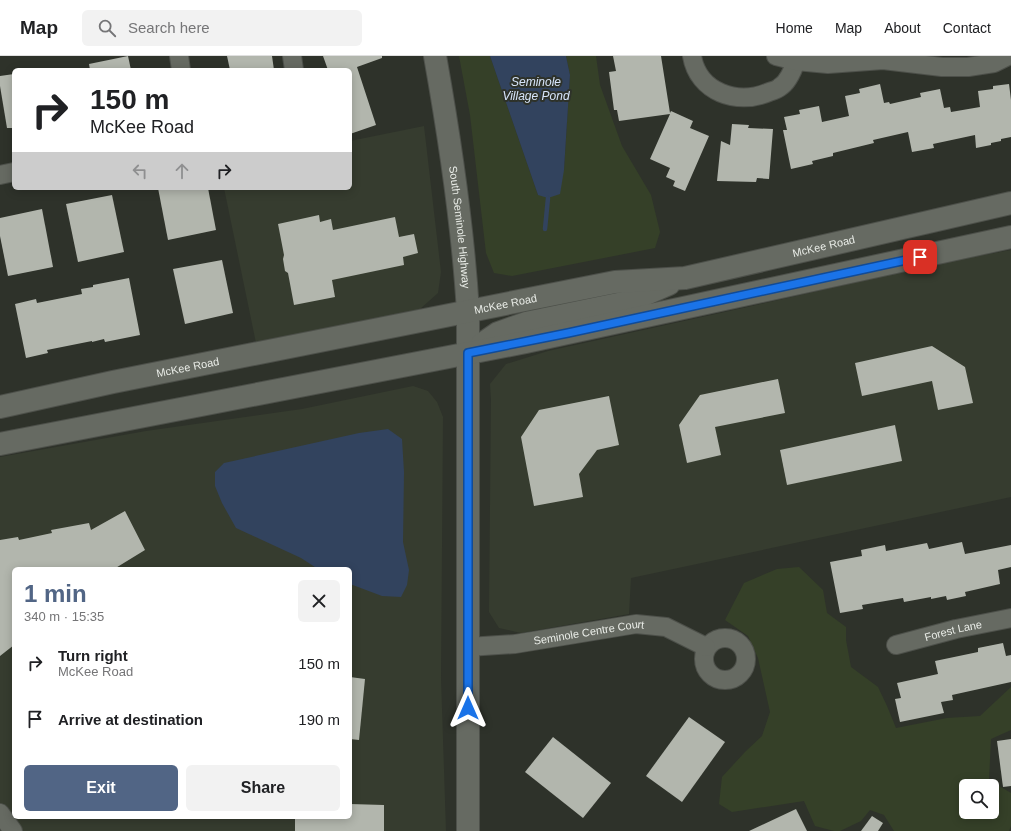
<!DOCTYPE html>
<html lang="en">
<head>
<meta charset="utf-8">
<style>
	body { margin:0; font-family:Helvetica,sans-serif; background:#f2f2f2; color:#202124; height:100vh; display:flex; flex-direction:column; font-size:15px; white-space:nowrap }
	* { box-sizing:border-box; margin:0 }
	p { font-size:13px; color:#757577 }
	.icon { flex:none; width:22px; height:22px; fill:none; stroke:currentColor; stroke-width:2; stroke-linecap:round; stroke-linejoin:round }
	.map { position:relative; flex:1; overflow:hidden }
	.sheet { position:absolute; left:12px; top:511px; width:340px; height:252px; display:flex; flex-direction:column; background:#fff; border-radius:6px; box-shadow:0 2px 10px #0003 }
	.sheet>* { flex:none }
	.guide { position:absolute; left:12px; top:12px; width:340px; height:122px; border-radius:6px; box-shadow:0 2px 10px #0003; background:#fff; color:#202124; overflow:hidden }
	.fabs { position:absolute; left:959px; top:723px; display:grid; gap:8px }
	.fabs a { display:grid; place-items:center; width:40px; height:40px; border-radius:6px; background:#fff; box-shadow:0 2px 10px #0003; font-size:20px }
	.pin { position:absolute; display:grid; place-items:center; width:34px; height:34px; color:#fff; margin:-17px; border-radius:8px; box-shadow:0 2px 6px #0006 }
	.me { position:absolute; width:44px; margin:-22px; rotate:0deg; stroke-linejoin:round; filter:drop-shadow(0 0 3px #0008) }
	.turn { display:flex; align-items:center; gap:14px; height:84px; padding:0 12px; font-size:18px }
	.turn .icon { width:52px; height:52px; stroke-width:2.5 }
	.turn b { display:block; font-size:28px; line-height:34px }
	.lanes { display:flex; align-items:center; height:38px; padding:0 12px; background:#0003; justify-content:center; gap:20px; direction:ltr }
	.lanes .off { opacity:.35 }
	.round { display:grid; place-items:center; flex:none; width:42px; height:42px; border-radius:6px; background:#f2f2f2 }
	.head { display:flex; align-items:center; justify-content:space-between; height:68px; padding:0 12px }
	h1 { font-size:24px; font-weight:600; line-height:30px; color:#516585 }
	.button { display:flex; gap:8px; margin-top:auto; padding:8px 12px }
	.button a { flex:1; height:46px; border-radius:6px; background:#516585; color:#fff; font-size:16px; font-weight:600; line-height:46px; text-align:center }
	.button a+a { background:#f2f2f2; color:#202124 }
	ul { padding:0; list-style:none }
	li { display:flex; align-items:center; gap:12px; height:56px; padding:0 12px }
	li div { flex:1 }
	li b { display:block; font-size:15px }
	li em { font-style:normal }
	header { display:flex; align-items:center; gap:24px; box-sizing:border-box; height:56px; padding:0 20px; background:#fff; border-bottom:1px solid #e0e0e0 }
	header strong { font-size:19px }
	nav { display:flex; gap:22px; margin-inline-start:auto; font-size:14px }
	.search { width:280px; height:36px; background:#f2f2f2; display:flex; align-items:center; gap:10px; box-sizing:border-box; padding:0 14px; border-radius:6px; color:#757577; font-size:15px }
	.map>svg:first-child { display:block }
	.built { fill:#363c2f; fill-rule:evenodd }
	.green { fill:#354028; fill-rule:evenodd }
	.water { fill:#32435e }
	.lines { fill:none; stroke-linecap:round; stroke-linejoin:round }
	.stream { stroke:#32435e; stroke-width:4.5 }
	.building { fill:#b2b6ad }
	.minor-casing { stroke:#4d504a; stroke-width:20 }
	.tertiary-casing { stroke:#4d504a; stroke-width:24 }
	.secondary-casing { stroke:#4d504a; stroke-width:24 }
	.minor { stroke:#666a62; stroke-width:18 }
	.tertiary { stroke:#666a62; stroke-width:22 }
	.secondary { stroke:#666a62; stroke-width:22 }
	.route-casing { stroke:#114b97; stroke-width:10 }
	.route { stroke:#1a73e8; stroke-width:7 }
	.labels { text-anchor:middle; stroke-width:4; stroke-linejoin:round; paint-order:stroke }
	.street-label { font-size:11px; fill:#e9ece7; stroke:#2e322a }
	.water-label { font-size:12px; font-style:italic; fill:#d7e5fa; stroke:#2e322a }
</style>
</head>
<body>
<header>
<strong>Map</strong>
<div class="search"><svg class="icon" aria-label="search" viewBox="0 0 24 24"><circle cx="10" cy="10" r="6"/><path d="M15 15l6 6"/></svg>Search here</div>
<nav><a>Home</a><a>Map</a><a>About</a><a>Contact</a></nav>
</header>
<div class="map">
<svg width="1011" height="775" viewBox="0 0 1011 775">
	<rect width="100%" height="100%" fill="#2e322a"/>
	<!-- built -->
	<g class="built">
		<path d="M424,70L441,216L438,237L420,253L256,287L224,132H350V85Z"/>
		<path d="M1011,194V441L631,522L629,558L521,577L499,572L489,556L491,343L490,328L506,308L548,295L752,250L946,206Z"/>
		<path d="M413,330L428,335L437,346L443,361L441,622L446,775H0V401L146,375L302,353ZM14,513H350V761H14Z"/>
	</g>
	<!-- green -->
	<g class="green">
		<path d="M459,0H490L538,139L564,114L570,19L566,0H596L600,29L622,90L651,139L660,176L655,192L512,220L494,217L486,197L470,59Z"/>
		<path d="M799,511L823,534L827,557L846,571V584L851,611L878,631L887,650L896,672L947,662L980,660L1011,631V674L991,683L989,724L1011,737V770L1009,775H894L884,759L870,754L861,765L840,775H834L815,770L804,745L732,756L719,748L722,721L745,696L762,680L770,656L758,602L748,580L725,564L744,527L777,513ZM966,730H992V756H966Z"/>
	</g>
	<!-- water -->
	<g class="water">
		<path d="M490,0H566L570,19L564,114L560,138L548,142L538,139Z"/>
		<path d="M388,373L402,383L404,416L403,486L409,514L407,529L401,541L382,540L350,528V513H318L301,502L236,472L222,447L215,430V416L224,407L359,377Z"/>
	</g>
	<g class="lines">
		<!-- stream -->
		<path class="stream" d="M545,173L548,142"/>
	</g>
	<!-- building -->
	<g class="building">
		<path d="M128,0L131,14H90L89,8Z"/>
		<path d="M227,0H272L274,14H230Z"/>
		<path d="M323,0H382V2L357,11L376,69L350,78V14H328Z"/>
		<path d="M613,0H661L670,57L671,55L693,65L690,72L709,80L685,135L673,130L675,125L666,121L670,112L650,103L670,58L619,65L617,54H614L609,16L616,15Z"/>
		<path d="M14,18V72H7L0,30V20Z"/>
		<path d="M880,28L884,47L889,46L890,48L921,41L920,37L940,33L944,52L950,51L951,56L980,51L978,35L993,33V30L1009,28L1011,44V81L1001,83V85L991,87V89L976,92L975,79L933,88L934,92L912,96L908,76L873,84L874,87L833,97V100L812,105L813,108L791,113L783,74H787L784,61L800,58L799,54L819,50L822,66L849,60L845,40L860,37L859,33Z"/>
		<path d="M732,68L749,69L748,72L773,73L769,123L757,122L756,126L717,125L721,85L730,89Z"/>
		<path d="M158,132H208L216,174L168,184Z"/>
		<path d="M112,139L124,196L78,206L66,148Z"/>
		<path d="M42,153L53,211L8,220L0,180V162Z"/>
		<path d="M319,159L320,166L331,163L333,174L395,161L399,181L414,178L418,197L403,201L404,209L332,224L335,241L294,249L288,217L285,215L283,203L284,199L278,168Z"/>
		<path d="M222,204L233,257L185,268L173,213Z"/>
		<path d="M129,222L140,279L105,286L104,283L92,286V285L47,294L48,297L26,302L15,248L36,243L37,247L82,238L81,233L93,231V229Z"/>
		<path d="M932,290L965,311L973,347L938,354L932,325L862,340L855,307Z"/>
		<path d="M778,323L785,357L715,371L721,399L687,407L679,369L700,339Z"/>
		<path d="M609,340L619,389L597,394L579,418L583,441L534,450L521,381L539,354Z"/>
		<path d="M895,369L902,405L787,429L780,394Z"/>
		<path d="M125,455L145,494L114,513H14V589L0,600V484L18,481L19,484L52,477L51,474L89,467L91,474Z"/>
		<path d="M962,486L965,498L1011,489V511L998,514L1000,528L965,536L966,540L947,544L946,540L931,543V541L904,546L903,542L862,549L863,553L840,557L830,506L862,500L861,494L885,489L886,495L927,487L929,493Z"/>
		<path d="M1003,587L1006,600L1011,599V626L952,639L953,644L941,646L944,657L900,666L895,643L901,642L897,627L938,618L935,605L978,596V592Z"/>
		<path d="M350,621L365,623L359,684L350,683Z"/>
		<path d="M689,661L725,686L682,746L646,720Z"/>
		<path d="M553,681L611,727L583,762L525,716Z"/>
		<path d="M1011,683V730L1003,731L997,685Z"/>
		<path d="M350,748L384,749V775H295V761H350Z"/>
		<path d="M796,753L807,775H749Z"/>
		<path d="M872,760L883,767L878,775H861Z"/>
	</g>
	<g class="lines">
		<!-- minor casing -->
		<g class="minor-casing">
			<g id="minor">
				<path d="M179,0L181,14"/>
				<path d="M292,0L294,14"/>
				<path d="M692,0C698,36 737,50 769,36C772,35 777,34 780,31C788,26 793,14 796,5"/>
				<path d="M776,0L796,5L828,8L883,4L942,11H968L994,7L1008,0"/>
				<path d="M0,119L14,116"/>
				<circle cx="725" cy="603" r="21"/>
				<path id="s1" d="M896,589L956,573L1011,562"/>
				<path id="s2" d="M468,591L515,588L636,568L666,571L706,591"/>
				<path d="M0,757L13,775"/>
			</g>
		</g>
		<!-- tertiary casing -->
		<g class="tertiary-casing">
			<g id="tertiary">
				<path id="s3" d="M435,0C450,84 463,170 468,256V775"/>
			</g>
		</g>
		<!-- secondary casing -->
		<g class="secondary-casing">
			<g id="secondary">
				<path d="M482,288L498,277L526,267L628,246L669,228"/>
				<path id="s4" d="M0,351L113,326L615,226L685,222L1011,147"/>
				<path d="M0,388L526,286L1011,181"/>
			</g>
		</g>
		<!-- minor -->
		<use href="#minor" class="minor"/>
		<!-- tertiary -->
		<use href="#tertiary" class="tertiary"/>
		<!-- secondary -->
		<use href="#secondary" class="secondary"/>
	</g>
	<g class="lines">
		<!-- route casing -->
		<g class="route-casing">
			<path id="route" d="M468,652V297L568,277L920,201"/>
		</g>
		<!-- route -->
		<use href="#route" class="route"/>
	</g>
	<g class="labels">
		<!-- street labels -->
		<g class="street-label">
			<text dy="4" stroke="none"><textPath href="#s3" startOffset="173">South Seminole Highway</textPath></text>
			<text dy="4" stroke="none"><textPath href="#s4" startOffset="840">McKee Road</textPath></text>
			<text dy="4" stroke="none"><textPath href="#s4" startOffset="516">McKee Road</textPath></text>
			<text dy="4" stroke="none"><textPath href="#s4" startOffset="192">McKee Road</textPath></text>
			<text dy="4" stroke="none"><textPath href="#s1" startOffset="59">Forest Lane</textPath></text>
			<text dy="4" stroke="none"><textPath href="#s2" startOffset="122">Seminole Centre Court</textPath></text>
		</g>
		<!-- water labels -->
		<g class="water-label">
			<text x="536" y="30">Seminole<tspan x="536" dy="14">Village Pond</tspan></text>
		</g>
	</g>
</svg>
<div class="fabs">
<a><svg class="icon" aria-label="search" viewBox="0 0 24 24"><circle cx="10" cy="10" r="6"/><path d="M15 15l6 6"/></svg></a>
</div>
<div class="pin" style="left:920px;top:201px;background:#d93025"><svg class="icon" aria-label="arrive" viewBox="0 0 24 24"><path d="M6 21V4h12l-3 4 3 4H6"/></svg></div>
<svg class="me" style="left:468px;top:652px" viewBox="-20 -20 40 40"><path d="M0-17L14 15 0 8-14 15z" fill="#1a73e8" stroke="#fff" stroke-width="4"/></svg>
<div class="guide">
<div class="turn"><svg class="icon" aria-label="right" viewBox="0 0 24 24"><path d="M7 20v-9h11M14 6l5 5-5 5"/></svg><div><b>150 m</b>McKee Road</div></div>
<div class="lanes"><svg class="icon off" aria-label="left" viewBox="0 0 24 24"><path d="M17 20v-9H6M10 6l-5 5 5 5"/></svg><svg class="icon off" aria-label="ahead" viewBox="0 0 24 24"><path d="M12 20V5M6 11l6-6 6 6"/></svg><svg class="icon" aria-label="right" viewBox="0 0 24 24"><path d="M7 20v-9h11M14 6l5 5-5 5"/></svg></div>
</div>
<section class="sheet">
<div class="head"><div><h1>1 min</h1><p>340 m · 15:35</p></div><a class="round"><svg class="icon" aria-label="close" viewBox="0 0 24 24"><path d="M6 6l12 12M18 6L6 18"/></svg></a></div>
<ul>
<li><svg class="icon" aria-label="right" viewBox="0 0 24 24"><path d="M7 20v-9h11M14 6l5 5-5 5"/></svg><div><b>Turn right</b><p>McKee Road</p></div><em>150 m</em></li>
<li><svg class="icon" aria-label="arrive" viewBox="0 0 24 24"><path d="M6 21V4h12l-3 4 3 4H6"/></svg><div><b>Arrive at destination</b></div><em>190 m</em></li>
</ul>
<div class="button"><a>Exit</a><a>Share</a></div>
</section>
</div>
</body>
</html>
